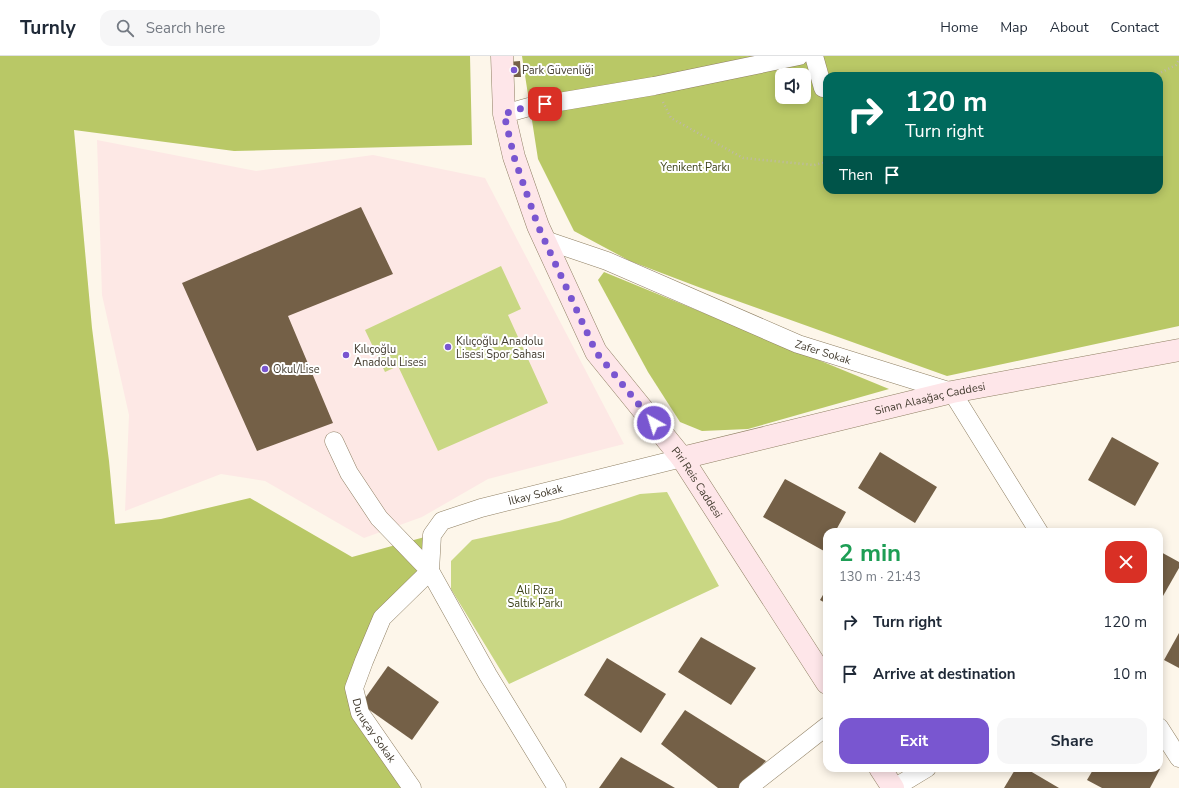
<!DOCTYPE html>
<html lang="en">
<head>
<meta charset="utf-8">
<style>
	body { margin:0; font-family:"Nunito Sans",sans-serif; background:#f6f6f7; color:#1f2937; height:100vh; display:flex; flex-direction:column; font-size:15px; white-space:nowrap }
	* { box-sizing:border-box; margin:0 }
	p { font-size:13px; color:#747a83 }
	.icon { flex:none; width:22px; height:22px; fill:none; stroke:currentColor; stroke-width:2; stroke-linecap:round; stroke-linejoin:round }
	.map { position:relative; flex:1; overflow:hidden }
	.sheet { position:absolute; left:823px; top:472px; width:340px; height:244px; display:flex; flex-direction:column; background:#fff; border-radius:12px; box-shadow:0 2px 10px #0003 }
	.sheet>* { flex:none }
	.hud { position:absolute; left:823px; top:16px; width:340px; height:122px; border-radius:12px; box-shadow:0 2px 10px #0003; background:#00695c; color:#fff; overflow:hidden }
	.fabs { position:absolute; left:775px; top:12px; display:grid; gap:8px }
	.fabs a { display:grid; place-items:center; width:36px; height:36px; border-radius:8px; background:#fff; box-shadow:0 2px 10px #0003; font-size:20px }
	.pin { position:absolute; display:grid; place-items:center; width:34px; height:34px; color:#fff; margin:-17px; border-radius:8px; box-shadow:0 2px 6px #0006 }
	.me { position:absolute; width:44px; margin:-22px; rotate:321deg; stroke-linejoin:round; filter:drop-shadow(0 0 3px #0008) }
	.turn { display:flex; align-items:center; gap:14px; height:84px; padding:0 16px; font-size:18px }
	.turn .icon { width:52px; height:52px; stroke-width:2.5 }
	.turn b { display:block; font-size:28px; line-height:34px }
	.then { display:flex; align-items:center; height:38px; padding:0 16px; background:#0003; gap:8px; font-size:15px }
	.round { display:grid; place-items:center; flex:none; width:42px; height:42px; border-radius:12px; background:#f6f6f7 }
	.summary { display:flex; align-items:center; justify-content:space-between; height:68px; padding:0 16px }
	h1 { font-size:24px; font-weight:700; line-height:30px; color:#1e9e55 }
	.action { display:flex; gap:8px; margin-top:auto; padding:8px 16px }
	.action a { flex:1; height:46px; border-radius:12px; background:#7956d0; color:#fff; font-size:16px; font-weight:700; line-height:46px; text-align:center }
	.action a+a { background:#f6f6f7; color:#1f2937 }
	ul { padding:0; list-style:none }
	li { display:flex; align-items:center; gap:12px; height:52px; padding:0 16px }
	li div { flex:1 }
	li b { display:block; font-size:15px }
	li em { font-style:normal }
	header { display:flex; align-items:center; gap:24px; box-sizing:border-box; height:56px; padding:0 20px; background:#fff; border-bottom:1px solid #e0e1e3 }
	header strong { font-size:19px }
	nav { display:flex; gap:22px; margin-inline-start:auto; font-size:14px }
	.search { width:280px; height:36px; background:#f6f6f7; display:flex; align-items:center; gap:10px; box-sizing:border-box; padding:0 14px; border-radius:12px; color:#747a83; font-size:15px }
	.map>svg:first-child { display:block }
	.education { fill:#fde8e5 }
	.green { fill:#c9d783 }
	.forest { fill:#b9c866; fill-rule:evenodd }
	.building { fill:#746047 }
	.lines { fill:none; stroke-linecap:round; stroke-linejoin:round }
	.street-casing { stroke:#908064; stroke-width:19 }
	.secondary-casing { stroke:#908064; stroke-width:23 }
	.path { stroke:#bfb8ab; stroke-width:2.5; stroke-dasharray:1 3; stroke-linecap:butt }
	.street { stroke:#fff; stroke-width:18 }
	.secondary { stroke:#fee6e9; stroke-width:22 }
	.route { stroke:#7956d0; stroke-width:7; stroke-dasharray:0 12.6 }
	.poi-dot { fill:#7956d0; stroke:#fff; stroke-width:1.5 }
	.labels { text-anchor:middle; stroke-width:4; stroke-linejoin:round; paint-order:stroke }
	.poi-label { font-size:11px; fill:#423b2e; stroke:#fff; text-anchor:start }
	.park-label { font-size:11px; fill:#3d431a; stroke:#fff }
	.street-label { font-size:11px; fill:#423b2e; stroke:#fff }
</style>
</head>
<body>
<header>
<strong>Turnly</strong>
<div class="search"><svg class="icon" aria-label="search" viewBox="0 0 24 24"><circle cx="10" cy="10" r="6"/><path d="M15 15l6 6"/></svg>Search here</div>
<nav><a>Home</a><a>Map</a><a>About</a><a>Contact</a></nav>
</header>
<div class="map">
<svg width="1179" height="732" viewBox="0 0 1179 732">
	<rect width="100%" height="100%" fill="#fdf6ea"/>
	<!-- education -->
	<path class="education" d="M97,84L256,115L373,99L485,122L624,388L488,423L422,461L364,482L265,425L221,418L125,455L129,359L102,239Z"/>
	<!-- green -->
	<g class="green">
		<path d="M501,210L521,253L508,259L548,347L438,395L398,310L385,316L365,274Z"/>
		<path d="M667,436L719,530L509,628L451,533V505L472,484L559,465L640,438Z"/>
	</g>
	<!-- forest -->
	<g class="forest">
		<path d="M0,0H470L472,89L234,95L74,74L92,272L109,405L115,468L161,463L250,442L352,501L432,479L430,515L382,562L354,632L409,732H0Z"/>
		<path d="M522,0H1179V270L947,320L701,232L630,205L574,175L538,103ZM782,19H804V41H782ZM827,20H1159V134H827Z"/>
		<path d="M604,216L889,333L748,373L702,375L680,366L648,316L598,224Z"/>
	</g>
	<!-- building -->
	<g class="building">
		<path d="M520,5L521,21H507V6Z"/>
		<path d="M361,151L393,218L288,260L333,367L257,395L182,227Z"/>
		<path d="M1112,381L1159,407L1135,450L1088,424Z"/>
		<path d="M880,396L937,431L915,467L858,432Z"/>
		<path d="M785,423L846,456L835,476H827V490L824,495L763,461Z"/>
		<path d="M1159,495L1179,506V512L1159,547Z"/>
		<path d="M827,532V548L820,544Z"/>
		<path d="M1179,577V612L1164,604Z"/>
		<path d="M701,581L756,612L731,649L678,616Z"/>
		<path d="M607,602L666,638L641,677L584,639Z"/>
		<path d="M388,610L439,646L412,684L361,648Z"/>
		<path d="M685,654L766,705L739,732H718L661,688Z"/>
		<path d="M621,701L675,732H599Z"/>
		<path d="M1016,712H1025L1059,732H1004Z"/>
		<path d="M1094,712H1158L1160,713L1150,732H1102L1087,724Z"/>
	</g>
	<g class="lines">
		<!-- street casing -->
		<g class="street-casing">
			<g id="street">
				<path d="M814,0L823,32"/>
				<path d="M504,58L529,51L654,30L799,0"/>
				<path id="s1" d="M545,184L607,205L798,288L952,336L1039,476"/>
				<path id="s2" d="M334,385L349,417L379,462L430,515L382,562L364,605L354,632L360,657L412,732"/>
				<path d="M1159,671L1179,702"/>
				<path id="s3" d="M557,732L488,619L430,515L432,479L442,465L481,452L682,402"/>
				<path d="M748,732L827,670"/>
				<path d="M894,732L927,712"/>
			</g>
		</g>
		<!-- secondary casing -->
		<g class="secondary-casing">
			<g id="secondary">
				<path id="s4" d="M502,0L504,58L514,101L538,170L596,296L682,402L827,627"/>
				<path id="s5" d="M682,402L952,336L1179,294"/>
				<path d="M880,712L893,732"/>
			</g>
		</g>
		<!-- path -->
		<g class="path">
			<path d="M1154,20L1176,9L1179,4"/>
			<path d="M663,46L671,62L743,102L814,109L827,106"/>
		</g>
		<!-- street -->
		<use href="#street" class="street"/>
		<!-- secondary -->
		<use href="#secondary" class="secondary"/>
	</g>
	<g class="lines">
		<!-- route -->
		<path class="route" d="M545,48L529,50L504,58L514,101L538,170L596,296L654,367"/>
	</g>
	<!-- markers -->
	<g class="poi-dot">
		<circle cx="514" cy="14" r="4"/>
		<circle cx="448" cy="291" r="4"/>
		<circle cx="346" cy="299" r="4"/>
		<circle cx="265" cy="313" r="4"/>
	</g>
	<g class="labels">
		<!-- poi labels -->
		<g class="poi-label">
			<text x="522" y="18">Park Güvenliği</text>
			<text x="456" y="289">Kılıçoğlu Anadolu<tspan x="456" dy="13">Lisesi Spor Sahası</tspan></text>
			<text x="354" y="297">Kılıçoğlu<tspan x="354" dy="13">Anadolu Lisesi</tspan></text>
			<text x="273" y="317">Okul/Lise</text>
		</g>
		<!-- park labels -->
		<g class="park-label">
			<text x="695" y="115">Yenikent Parkı</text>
			<text x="535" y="538">Ali Rıza<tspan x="535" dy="13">Saltık Parkı</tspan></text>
		</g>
		<!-- street labels -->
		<g class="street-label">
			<text dy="4" stroke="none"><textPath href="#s1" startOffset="300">Zafer Sokak</textPath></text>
			<text dy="4" stroke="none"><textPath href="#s5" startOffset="255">Sinan Alaağaç Caddesi</textPath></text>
			<text dy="4" stroke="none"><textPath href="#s4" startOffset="479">Piri Reis Caddesi</textPath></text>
			<text dy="4" stroke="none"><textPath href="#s3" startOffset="402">İlkay Sokak</textPath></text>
			<text dy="4" stroke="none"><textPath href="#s2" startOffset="353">Duruçay Sokak</textPath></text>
		</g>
	</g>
</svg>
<div class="fabs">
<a><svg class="icon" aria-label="sound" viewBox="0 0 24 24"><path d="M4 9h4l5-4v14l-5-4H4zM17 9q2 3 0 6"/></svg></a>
</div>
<div class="pin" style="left:545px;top:48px;background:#d93025"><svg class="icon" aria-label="arrive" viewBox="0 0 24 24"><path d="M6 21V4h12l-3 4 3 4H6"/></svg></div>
<svg class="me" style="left:654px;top:367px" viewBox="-20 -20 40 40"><circle r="17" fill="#7956d0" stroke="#fff" stroke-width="3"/><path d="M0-11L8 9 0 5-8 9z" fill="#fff"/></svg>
<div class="hud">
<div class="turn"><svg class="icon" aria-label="right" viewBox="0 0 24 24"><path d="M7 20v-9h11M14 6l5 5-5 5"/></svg><div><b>120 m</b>Turn right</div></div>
<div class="then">Then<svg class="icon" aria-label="arrive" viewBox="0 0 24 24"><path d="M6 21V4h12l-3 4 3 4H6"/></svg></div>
</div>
<section class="sheet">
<div class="summary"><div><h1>2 min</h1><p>130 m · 21:43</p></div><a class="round" style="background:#d93025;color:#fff"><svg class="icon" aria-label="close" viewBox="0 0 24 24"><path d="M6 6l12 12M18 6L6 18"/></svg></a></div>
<ul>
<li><svg class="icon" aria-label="right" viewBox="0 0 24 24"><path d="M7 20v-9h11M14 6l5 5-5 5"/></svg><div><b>Turn right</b></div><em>120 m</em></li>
<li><svg class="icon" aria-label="arrive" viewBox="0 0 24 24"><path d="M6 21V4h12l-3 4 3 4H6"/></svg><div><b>Arrive at destination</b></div><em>10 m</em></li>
</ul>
<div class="action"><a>Exit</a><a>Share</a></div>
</section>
</div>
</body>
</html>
